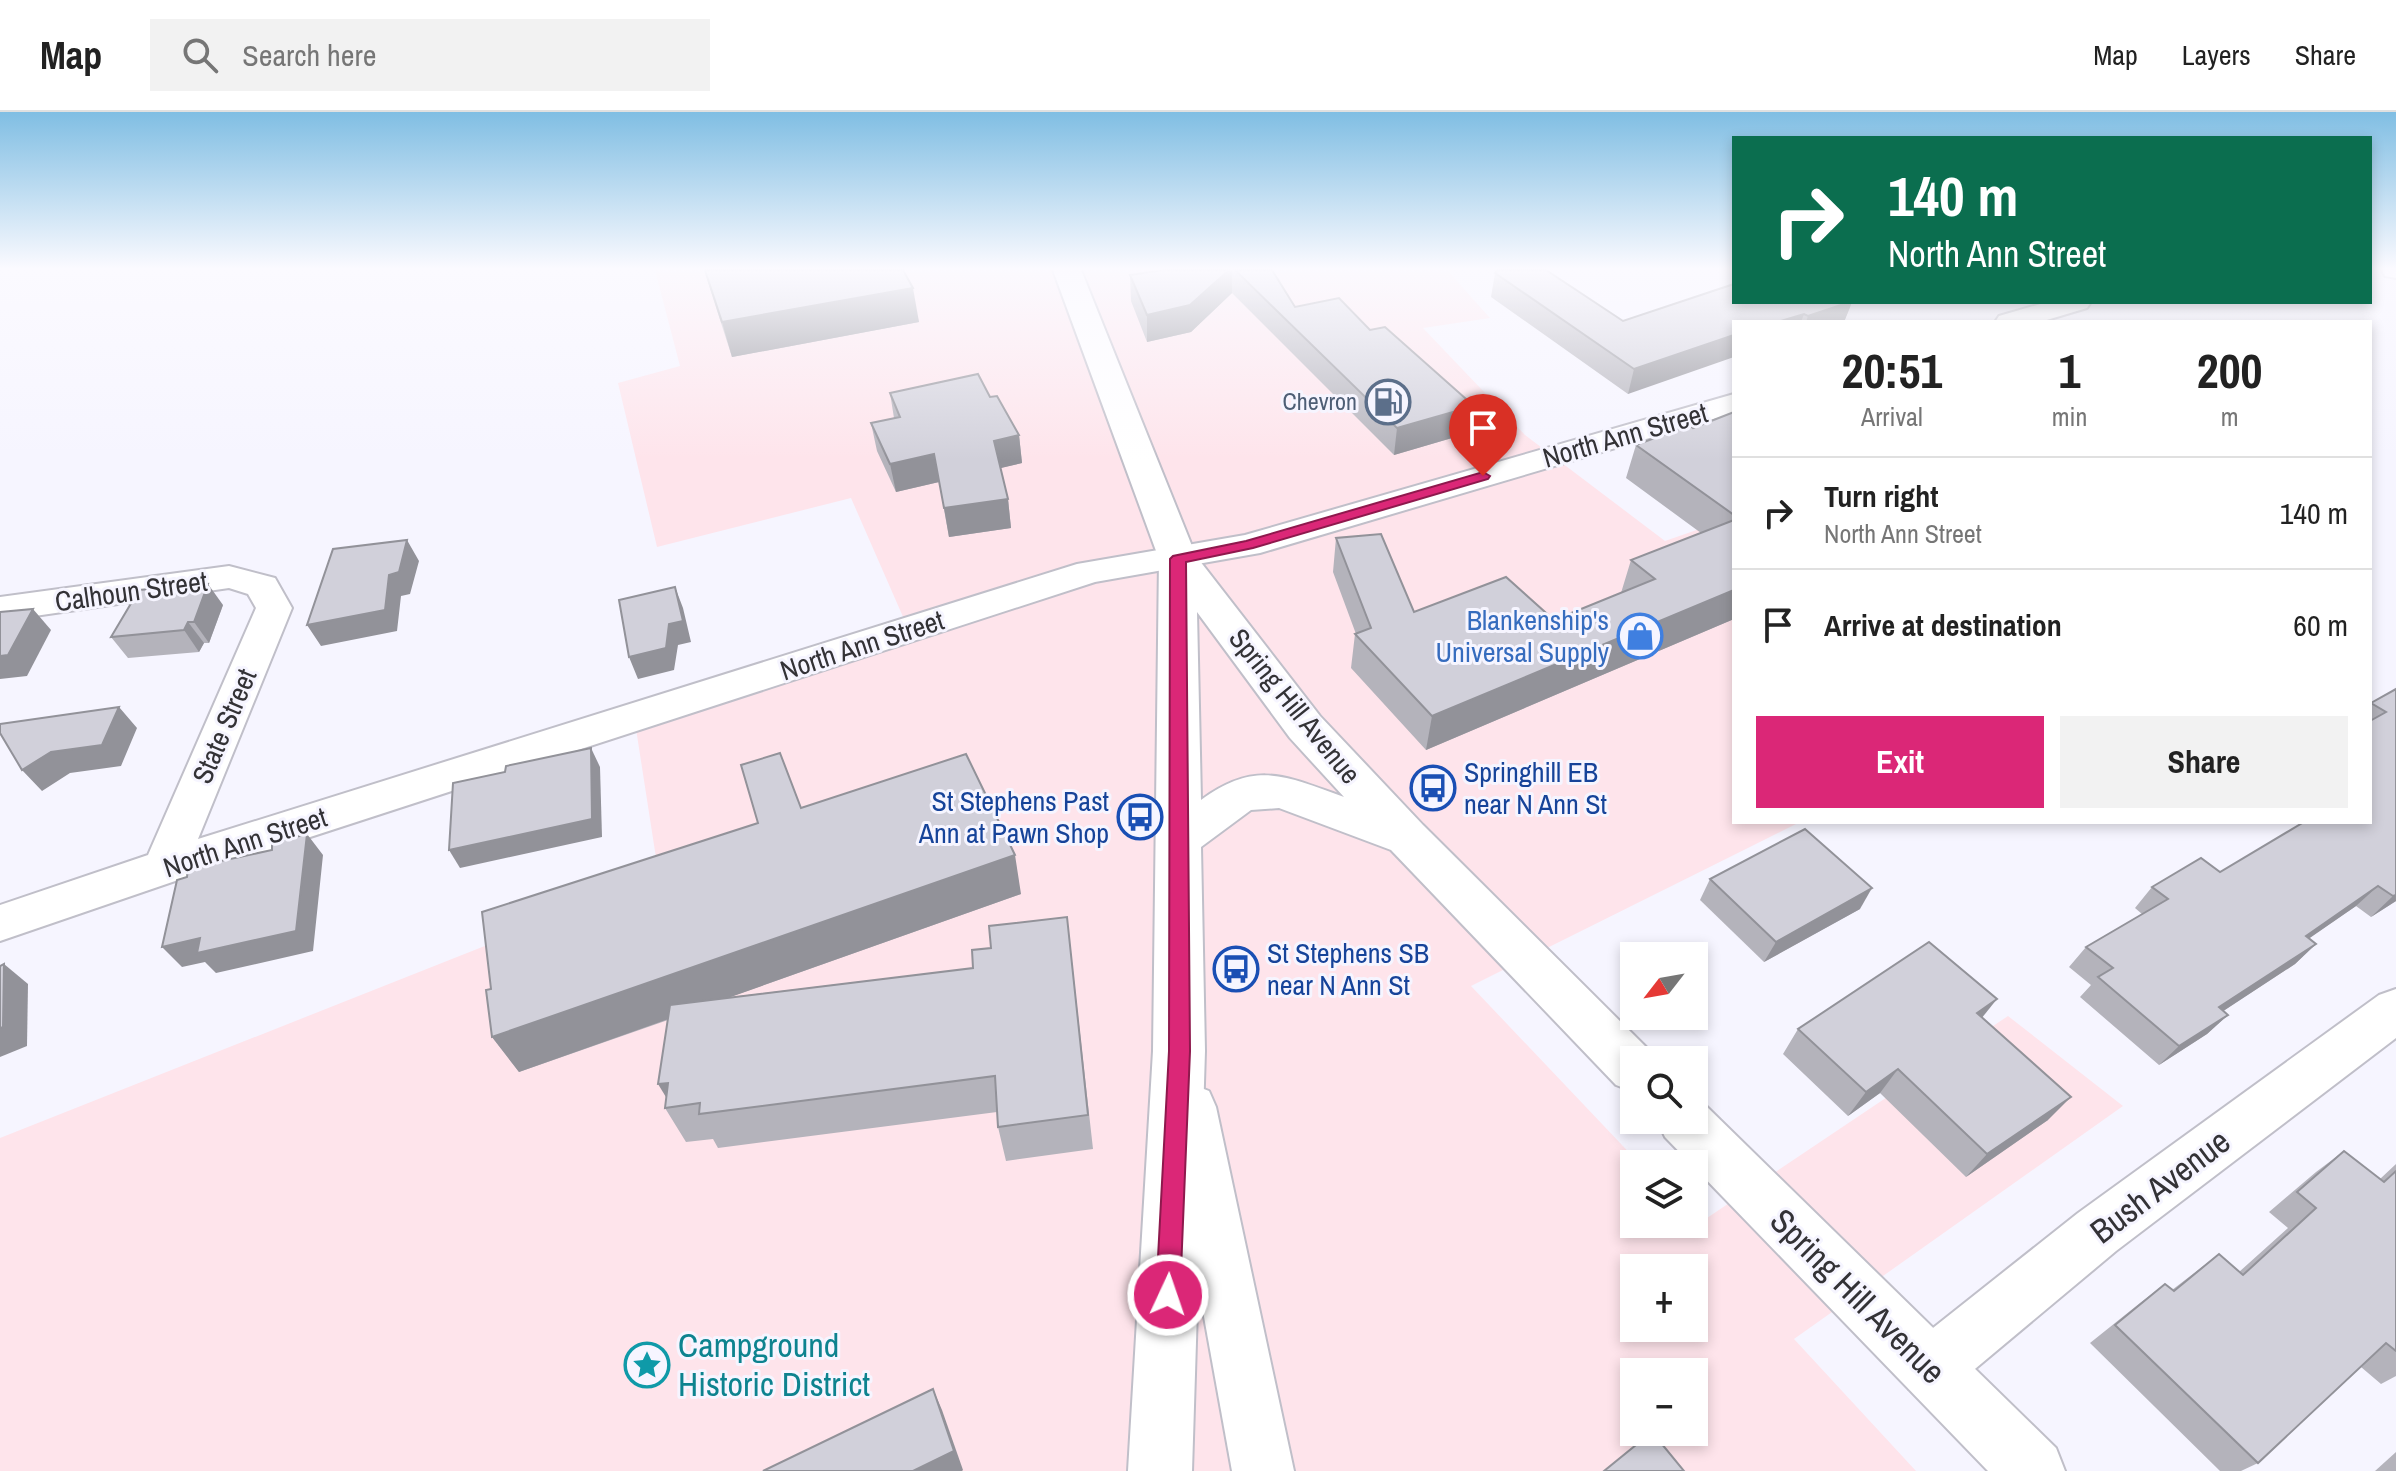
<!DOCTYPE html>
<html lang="en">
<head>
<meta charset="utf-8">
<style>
	body { margin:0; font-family:"Archivo Narrow",sans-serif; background:#f2f2f2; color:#222; height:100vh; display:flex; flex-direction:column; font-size:30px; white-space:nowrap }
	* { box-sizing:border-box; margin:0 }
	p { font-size:26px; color:#767676 }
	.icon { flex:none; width:44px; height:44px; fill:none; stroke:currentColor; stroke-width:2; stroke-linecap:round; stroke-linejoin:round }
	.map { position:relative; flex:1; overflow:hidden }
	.details { position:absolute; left:1732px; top:208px; width:640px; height:504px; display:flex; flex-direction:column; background:#fff; border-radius:0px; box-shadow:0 4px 12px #0003 }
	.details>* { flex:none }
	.hud { position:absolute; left:1732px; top:24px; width:640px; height:168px; border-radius:0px; box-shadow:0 4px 12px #0003; background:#0b6e4f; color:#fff; overflow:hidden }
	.needle { width:52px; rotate:239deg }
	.fabs { position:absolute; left:1620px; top:830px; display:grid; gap:16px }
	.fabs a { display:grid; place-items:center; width:88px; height:88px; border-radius:0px; background:#fff; box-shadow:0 4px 12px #0003; font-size:40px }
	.pin { position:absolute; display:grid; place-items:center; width:68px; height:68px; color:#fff; margin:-82px -34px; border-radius:50% 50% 50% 0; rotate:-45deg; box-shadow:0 0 8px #0007 }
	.pin .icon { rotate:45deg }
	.me { position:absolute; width:88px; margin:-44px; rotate:3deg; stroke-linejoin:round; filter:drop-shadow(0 0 6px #0008) }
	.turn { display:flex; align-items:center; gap:28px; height:168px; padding:0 24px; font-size:36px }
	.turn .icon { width:104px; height:104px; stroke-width:2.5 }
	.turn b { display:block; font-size:56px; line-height:68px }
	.eta { display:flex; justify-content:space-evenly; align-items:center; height:136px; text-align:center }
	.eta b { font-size:48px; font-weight:700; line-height:56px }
	.action { display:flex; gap:16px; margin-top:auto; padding:16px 24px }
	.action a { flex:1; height:92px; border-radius:0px; background:#db2777; color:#fff; font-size:32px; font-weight:700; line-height:92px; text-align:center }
	.action a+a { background:#f2f2f2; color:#222 }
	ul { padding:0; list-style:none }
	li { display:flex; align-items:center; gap:24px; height:112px; padding:0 24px; border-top:2px solid #e0e0e0 }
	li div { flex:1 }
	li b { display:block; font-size:30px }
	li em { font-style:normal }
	header { display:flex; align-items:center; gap:48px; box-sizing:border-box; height:112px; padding:0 40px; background:#fff; border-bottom:2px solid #e0e0e0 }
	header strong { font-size:38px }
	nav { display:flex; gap:44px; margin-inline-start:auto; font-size:28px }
	.search { width:560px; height:72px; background:#f2f2f2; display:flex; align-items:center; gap:20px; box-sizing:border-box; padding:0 28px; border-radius:0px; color:#767676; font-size:30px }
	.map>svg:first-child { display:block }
	.commercial { fill:#fee4eb; fill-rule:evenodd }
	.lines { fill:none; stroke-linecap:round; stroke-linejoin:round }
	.minor-casing { stroke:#c0bfc9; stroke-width:4 }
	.major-casing { stroke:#c0bfc9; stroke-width:4 }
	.minor { fill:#fff; fill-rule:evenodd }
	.major { fill:#fff; fill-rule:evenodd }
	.wall { fill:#b4b3bb }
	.shaded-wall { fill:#929299 }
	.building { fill:#d1d0da; stroke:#929299; stroke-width:2 }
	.route { fill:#db2777; stroke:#8e194d; stroke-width:2 }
	.labels { text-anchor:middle; stroke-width:6; stroke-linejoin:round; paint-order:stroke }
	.far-service-label { font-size:24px; fill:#4e5e75; stroke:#f6f5ff; text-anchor:end }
	.street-label { font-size:28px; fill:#333236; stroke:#f6f5ff }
	.shop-label { font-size:28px; fill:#366cbe; stroke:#f6f5ff; text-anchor:end }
	.transit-label { font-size:28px; fill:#164399; stroke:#f6f5ff; text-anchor:start }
	.near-street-label { font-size:34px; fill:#333236; stroke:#f6f5ff }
	.near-culture-label { font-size:34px; fill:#0d838f; stroke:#f6f5ff; text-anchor:start }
</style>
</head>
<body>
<header>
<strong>Map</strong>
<div class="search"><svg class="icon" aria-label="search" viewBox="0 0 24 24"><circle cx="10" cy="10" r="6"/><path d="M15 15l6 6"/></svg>Search here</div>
<nav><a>Map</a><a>Layers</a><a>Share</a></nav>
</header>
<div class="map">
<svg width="2396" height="1359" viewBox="0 0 2396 1359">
	<rect width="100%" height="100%" fill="#f6f5ff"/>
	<!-- commercial -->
	<path class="commercial" d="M655,158H1447L1490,206L1423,216L1525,323L1665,429L1734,405V710H1800L1471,874L1640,1052H1634V1112H1694V1108L1698,1112L2008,904L2123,994L1794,1227L1916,1359H0V1026L659,765L632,591L904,507L851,386L657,435L618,271L680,254ZM1634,1156H1694V1216H1634ZM1634,1260H1694V1320H1634Z"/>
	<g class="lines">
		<!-- minor casing -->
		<g class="minor-casing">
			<g id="minor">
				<path d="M2382,158H2396V166L2385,164Z"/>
				<path d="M2047,190H2091L2087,196L2040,210H1995L1999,204Z"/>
				<path d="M1734,282V301L1260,441L1095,470L181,767L0,829V793L148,743L256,496L248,482L229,476L0,509V485L229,454L275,466L292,496L198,727L1077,452L1245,423Z"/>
				<path d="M2396,877V926L2116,1139L1951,1277L1930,1285L1909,1277L1901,1256L1909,1235L2078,1101L2379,883Z"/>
				<path d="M1191,972L1209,979L1216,995L1294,1359H1232L1166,995L1173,979Z"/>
			</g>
		</g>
		<!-- major casing -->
		<g class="major-casing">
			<g id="major">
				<path d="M1053,158H1081L1196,444L1320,604L1423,713L1652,941L1656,948H1634V980L1616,973L1391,738L1279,696L1251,698L1201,735L1205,939L1192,1359H1128L1153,939L1159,447ZM1197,500L1290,626L1344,685C1285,664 1256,648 1201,688Z"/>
				<path d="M1694,987L1703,991L2056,1336L2065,1359H1988L1665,1025L1657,1008H1694Z"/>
			</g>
		</g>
		<!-- minor -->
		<use href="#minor" class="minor"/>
		<!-- major -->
		<use href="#major" class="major"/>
	</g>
	<!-- wall -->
	<g class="wall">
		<path d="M704,158H903L919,210L732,245Z"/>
		<path d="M1163,158H1272L1295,195L1370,218L1474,294L1469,321L1394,343L1232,181L1191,220L1147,230L1131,189L1130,163Z"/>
		<path d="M1495,161L1623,209L1734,190H1852L1844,210H1734L1628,282L1491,185Z"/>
		<path d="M890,281L990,285L1019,323L1022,351L1000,356L1008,387L1011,416L949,425L939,370L896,380L877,339L871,311L894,306Z"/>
		<path d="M1734,300V507L1426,638L1351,556L1355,522H1356L1333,460L1336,426L1414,500L1554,508L1621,481L1631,448L1701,421L1626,366L1636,333L1693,316Z"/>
		<path d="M223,493L209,531H204L199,540L128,546L111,525Z"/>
		<path d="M2396,577V789L2371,805L2356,794L2309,826L2316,832L2295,852L2223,899L2228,903L2207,922L2159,953L2080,885L2091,873L2069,855L2086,835L2142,802L2135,796L2152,775L2220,760L2370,710V592Z"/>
		<path d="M801,696L1021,782L730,885L973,856L991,836L1067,805L1093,1037L1006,1049L998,1015L997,1000L718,1036L713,1027L686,1030L665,996L666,986L668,908L519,960L492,925L491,877L758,711Z"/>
		<path d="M1710,767L1860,797L1764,850L1700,788Z"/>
		<path d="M1982,906L2048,1008L1966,1065L1880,981L1848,1004L1783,942L1798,917Z"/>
		<path d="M2344,1039L2380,1067L2396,1052V1264L2381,1272L2361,1255L2258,1351L2241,1359H2220L2090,1231L2140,1191L2165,1172L2172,1178L2219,1142L2239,1160L2288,1116L2269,1100L2316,1060Z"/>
		<path d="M2396,1340V1359H2375Z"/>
	</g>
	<!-- shaded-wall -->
	<g class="shaded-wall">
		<path d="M1229,158H1232V181L1191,220L1147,230V203Z"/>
		<path d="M913,176L919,210L732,245L722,210Z"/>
		<path d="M1850,190H1852L1844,210H1806L1808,204Z"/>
		<path d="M1804,202L1801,210H1777Z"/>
		<path d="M1734,223V245L1628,282L1634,257Z"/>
		<path d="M1474,294L1469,321L1394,343L1397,316Z"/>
		<path d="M1019,323L1022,351L997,357L994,329Z"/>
		<path d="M934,342L939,370L896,380L890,352Z"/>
		<path d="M1008,387L1011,416L949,425L944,396Z"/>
		<path d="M407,428L419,449L410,482L401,484L397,519L321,534L307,513L389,463Z"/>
		<path d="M208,472L223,493L209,531L194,510Z"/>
		<path d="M675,475L683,496L691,530L678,533L674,558L638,567L629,545Z"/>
		<path d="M1734,478V507L1426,638L1432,604Z"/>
		<path d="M33,497L51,518L27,564L0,567V544Z"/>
		<path d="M188,510L204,531L199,540L184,518Z"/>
		<path d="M119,595L137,616L121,654L70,661L42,679L22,658Z"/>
		<path d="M591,636L600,655L602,725L460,756L449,738Z"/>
		<path d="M307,722L323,743L313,839L216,861L205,850L182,855L162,835Z"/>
		<path d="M1015,743L1021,782L519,960L492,925Z"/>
		<path d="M2378,774L2356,794L2284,844L2306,824Z"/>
		<path d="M1872,776L1860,797L1764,850L1776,830Z"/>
		<path d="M2396,783V789L2371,805L2393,784Z"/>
		<path d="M2316,832L2295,852L2199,915L2219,895Z"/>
		<path d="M4,852L28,872L27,934L0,945V916Z"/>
		<path d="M1997,887L1977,912V901Z"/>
		<path d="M2228,903L2207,922L2159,953L2179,934Z"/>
		<path d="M1898,957L1880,981L1848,1004L1866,980Z"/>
		<path d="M668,971L672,995L658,972Z"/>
		<path d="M2071,985L2048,1008L1966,1065L1987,1042Z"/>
		<path d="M933,1277L942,1298L963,1358L962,1359H913Z"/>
	</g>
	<!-- building -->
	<g class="building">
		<path d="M705,158H903L913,176L722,210Z"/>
		<path d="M1163,158H1229L1190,193L1147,203L1130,163Z"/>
		<path d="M1235,158H1272L1295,195L1339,186L1370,218L1385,215L1474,294L1397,316Z"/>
		<path d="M1497,158H1546L1623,209L1734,172V190H1850L1808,204L1804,202L1777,210H1734V223L1634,257L1495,161Z"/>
		<path d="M978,262L990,285L997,284L1019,323L994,329L1008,387L944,396L934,342L890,352L871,311L900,305L890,281Z"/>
		<path d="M1734,300V403L1636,333L1689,313L1693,316Z"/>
		<path d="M1734,408V478L1432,604L1355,522L1371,516L1336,426L1381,422L1414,500L1506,465L1554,508L1655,467L1631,448Z"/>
		<path d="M407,428L399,460L389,463L385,498L307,513L333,437Z"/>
		<path d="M208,472L194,510H188L184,518L111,525L139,478Z"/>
		<path d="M675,475L683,509L669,512L666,536L629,545L619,488Z"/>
		<path d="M33,497L8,543L0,544V500Z"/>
		<path d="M2396,577V783L2393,784L2378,774L2306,824L2316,832L2219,895L2228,903L2179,934L2098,865L2113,856L2086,835L2168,787L2152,775L2201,746L2220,760L2304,710H2370V609L2386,600L2371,591Z"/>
		<path d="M119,595L102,633L51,640L22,658L0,621V612Z"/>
		<path d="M591,636L592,707L449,738L453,671L505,660L506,654Z"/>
		<path d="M780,641L801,696L966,642L1015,743L492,925L486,878L491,877L482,800L758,711L741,653Z"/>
		<path d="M1805,717L1872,776L1776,830L1710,767Z"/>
		<path d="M307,722L296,819L197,841L200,826L162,835L177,768L187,765L188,756L272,738V731Z"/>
		<path d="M1067,805L1088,1003L998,1015L995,964L699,1002L700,991L665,996L668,971L658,972L670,893L973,856L972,838L991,836L989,814Z"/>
		<path d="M1929,830L1997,887L1977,901L2071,985L1987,1042L1898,957L1866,980L1798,917Z"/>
		<path d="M4,852L3,915L0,916V854Z"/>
		<path d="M2344,1039L2384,1070L2396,1059V1239L2386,1231L2258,1351L2115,1213L2165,1172L2174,1179L2219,1142L2243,1163L2316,1096L2297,1080Z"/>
		<path d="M933,1277L954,1339L913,1359H763Z"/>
		<path d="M1652,1320L1684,1359H1604Z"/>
	</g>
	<!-- sky -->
	<linearGradient id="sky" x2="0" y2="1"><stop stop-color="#80bee3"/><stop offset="0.45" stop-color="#fbfaff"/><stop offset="1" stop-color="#fbfaff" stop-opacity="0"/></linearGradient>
	<rect width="2396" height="348" fill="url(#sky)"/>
	<!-- route -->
	<path class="route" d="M1483,360L1490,364L1488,367L1253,436L1186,450L1190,939L1180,1183L1177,1192L1168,1195L1159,1192L1156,1183L1169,939L1170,447L1173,444L1246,429Z"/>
	<!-- icons -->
	<defs>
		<g id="fuel-ring" transform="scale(2.3)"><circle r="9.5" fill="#f6f5ff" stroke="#5c6f8a" stroke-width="1.5"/><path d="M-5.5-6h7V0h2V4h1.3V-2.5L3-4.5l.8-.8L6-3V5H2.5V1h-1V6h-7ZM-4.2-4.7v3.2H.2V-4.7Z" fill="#5c6f8a"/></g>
		<g id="shop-ring" transform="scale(2.3)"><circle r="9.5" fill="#f6f5ff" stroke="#3f7fe0" stroke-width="1.5"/><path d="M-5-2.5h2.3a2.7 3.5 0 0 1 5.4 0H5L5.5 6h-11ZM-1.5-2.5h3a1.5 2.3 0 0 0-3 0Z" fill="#3f7fe0"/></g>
		<g id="bus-ring" transform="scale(2.3)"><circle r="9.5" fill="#f6f5ff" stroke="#1a4fb4" stroke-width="1.5"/><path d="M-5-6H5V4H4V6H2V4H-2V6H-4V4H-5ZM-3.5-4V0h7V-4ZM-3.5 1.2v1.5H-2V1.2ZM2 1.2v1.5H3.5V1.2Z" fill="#1a4fb4"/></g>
		<g id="sight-ring" transform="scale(2.3)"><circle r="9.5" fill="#f6f5ff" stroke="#0f9aa8" stroke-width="1.5"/><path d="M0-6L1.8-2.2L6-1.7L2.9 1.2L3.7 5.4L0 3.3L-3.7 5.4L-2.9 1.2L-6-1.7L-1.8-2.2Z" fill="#0f9aa8"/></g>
	</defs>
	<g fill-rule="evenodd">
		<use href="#fuel-ring" x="1388" y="290"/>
		<use href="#shop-ring" x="1640" y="524"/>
		<use href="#bus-ring" x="1433" y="676"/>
		<use href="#bus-ring" x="1140" y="705"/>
		<use href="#bus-ring" x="1236" y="857"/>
		<use href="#sight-ring" x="647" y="1253"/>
	</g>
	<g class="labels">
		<!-- far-service labels -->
		<g class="far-service-label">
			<text x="1357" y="298">Chevron</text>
		</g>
		<!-- street labels -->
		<g class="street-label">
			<text transform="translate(1625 323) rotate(-16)" y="10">North Ann Street</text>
			<text transform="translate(131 479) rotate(-8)" y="10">Calhoun Street</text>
			<text transform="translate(862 533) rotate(-18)" y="10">North Ann Street</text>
			<text transform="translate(1295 594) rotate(51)" y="10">Spring Hill Avenue</text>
			<text transform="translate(224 614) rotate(-67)" y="10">State Street</text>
			<text transform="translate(245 730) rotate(-18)" y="10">North Ann Street</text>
		</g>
		<!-- shop labels -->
		<g class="shop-label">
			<text x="1609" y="518">Blankenship's<tspan x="1609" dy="32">Universal Supply</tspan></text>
		</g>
		<!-- transit labels -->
		<g class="transit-label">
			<text x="1464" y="670">Springhill EB<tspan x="1464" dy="32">near N Ann St</tspan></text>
			<text x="1109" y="699" text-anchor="end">St Stephens Past<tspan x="1109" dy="32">Ann at Pawn Shop</tspan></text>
			<text x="1267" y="851">St Stephens SB<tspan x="1267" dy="32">near N Ann St</tspan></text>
		</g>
		<!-- near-street labels -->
		<g class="near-street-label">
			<text transform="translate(2160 1074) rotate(-37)" y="12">Bush Avenue</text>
			<text transform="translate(1858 1184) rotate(45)" y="12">Spring Hill Avenue</text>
		</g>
		<!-- near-culture labels -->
		<g class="near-culture-label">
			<text x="678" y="1245">Campground<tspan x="678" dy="39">Historic District</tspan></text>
		</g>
	</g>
</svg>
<div class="fabs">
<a><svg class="needle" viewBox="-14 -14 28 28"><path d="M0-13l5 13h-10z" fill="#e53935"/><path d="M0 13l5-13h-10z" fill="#767676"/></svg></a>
<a><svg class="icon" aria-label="search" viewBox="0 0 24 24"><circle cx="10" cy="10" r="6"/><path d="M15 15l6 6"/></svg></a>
<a><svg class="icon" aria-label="layers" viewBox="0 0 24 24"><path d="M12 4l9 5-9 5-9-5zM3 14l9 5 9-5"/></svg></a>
<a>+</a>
<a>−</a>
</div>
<div class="pin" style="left:1483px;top:364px;background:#d93025"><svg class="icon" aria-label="arrive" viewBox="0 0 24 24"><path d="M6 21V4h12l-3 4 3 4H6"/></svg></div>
<svg class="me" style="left:1168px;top:1183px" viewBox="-20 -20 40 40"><circle r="17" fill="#db2777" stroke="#fff" stroke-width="3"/><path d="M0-11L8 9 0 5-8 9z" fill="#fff"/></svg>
<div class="hud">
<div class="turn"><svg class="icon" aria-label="right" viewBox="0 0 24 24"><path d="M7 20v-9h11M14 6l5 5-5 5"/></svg><div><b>140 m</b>North Ann Street</div></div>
</div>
<section class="details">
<div class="eta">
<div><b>20:51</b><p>Arrival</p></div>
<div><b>1</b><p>min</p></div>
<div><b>200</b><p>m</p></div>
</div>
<ul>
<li><svg class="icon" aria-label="right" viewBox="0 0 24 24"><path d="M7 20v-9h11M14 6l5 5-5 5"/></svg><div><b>Turn right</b><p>North Ann Street</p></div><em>140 m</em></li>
<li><svg class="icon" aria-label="arrive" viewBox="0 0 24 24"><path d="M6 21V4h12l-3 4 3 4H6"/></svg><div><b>Arrive at destination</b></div><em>60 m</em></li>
</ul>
<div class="action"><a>Exit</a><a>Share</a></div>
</section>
</div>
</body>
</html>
